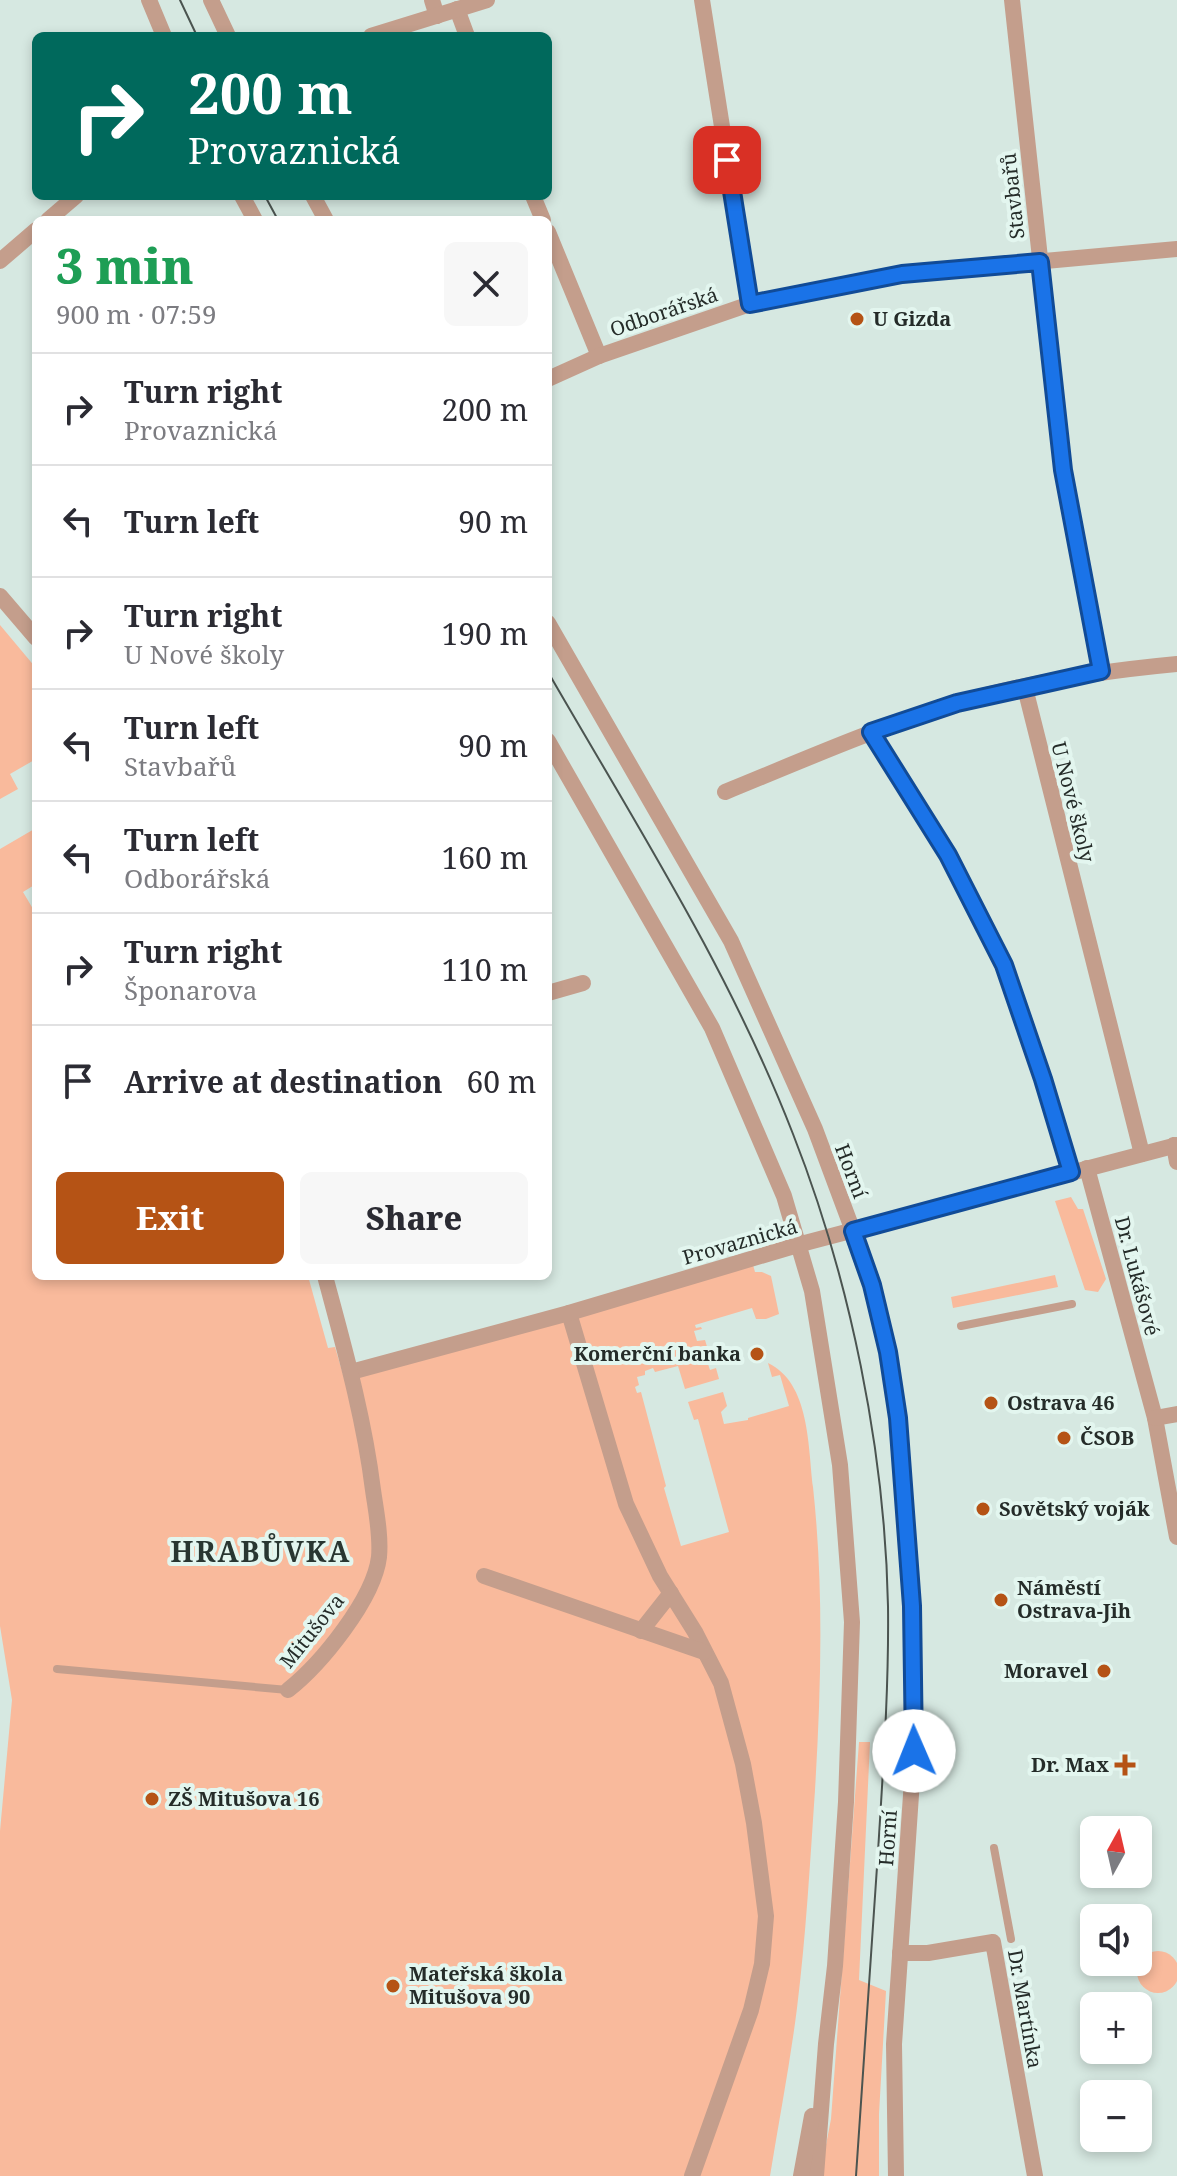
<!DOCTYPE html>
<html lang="en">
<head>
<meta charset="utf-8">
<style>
	body { margin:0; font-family:"Noto Serif",serif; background:#f7f7f7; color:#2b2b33; height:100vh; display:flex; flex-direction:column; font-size:30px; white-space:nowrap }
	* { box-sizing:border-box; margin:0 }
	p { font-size:26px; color:#7c7c81 }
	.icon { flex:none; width:44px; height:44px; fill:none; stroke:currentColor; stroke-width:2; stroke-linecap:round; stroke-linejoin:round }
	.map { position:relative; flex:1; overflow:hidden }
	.side { position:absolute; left:32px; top:216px; width:520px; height:1064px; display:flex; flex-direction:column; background:#fff; border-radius:12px; box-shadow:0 4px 12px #0003 }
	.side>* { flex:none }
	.banner { position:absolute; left:32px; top:32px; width:520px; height:168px; border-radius:12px; box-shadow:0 4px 12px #0003; background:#00695c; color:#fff; overflow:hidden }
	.needle { width:52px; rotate:8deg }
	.buttons { position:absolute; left:1080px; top:1816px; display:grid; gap:16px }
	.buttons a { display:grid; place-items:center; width:72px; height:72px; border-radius:12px; background:#fff; box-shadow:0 4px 12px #0003; font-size:40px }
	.pin { position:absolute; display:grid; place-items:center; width:68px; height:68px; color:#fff; margin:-34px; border-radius:16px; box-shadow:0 4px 12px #0006 }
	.me { position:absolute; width:88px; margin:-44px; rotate:359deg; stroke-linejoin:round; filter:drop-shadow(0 0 6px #0008) }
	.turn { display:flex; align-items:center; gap:28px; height:168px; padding:0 24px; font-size:36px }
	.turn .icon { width:104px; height:104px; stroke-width:2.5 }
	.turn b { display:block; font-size:56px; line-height:68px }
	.round { display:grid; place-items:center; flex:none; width:84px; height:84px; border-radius:12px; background:#f7f7f7 }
	.summary { display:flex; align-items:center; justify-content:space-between; height:136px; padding:0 24px }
	h1 { font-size:48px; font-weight:800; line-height:60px; color:#1e9e55 }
	.action { display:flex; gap:16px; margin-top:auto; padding:16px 24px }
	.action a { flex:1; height:92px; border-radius:12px; background:#b55315; color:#fff; font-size:32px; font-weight:800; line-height:92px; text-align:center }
	.action a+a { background:#f7f7f7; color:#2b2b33 }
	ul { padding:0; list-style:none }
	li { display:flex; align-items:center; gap:24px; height:112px; padding:0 24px; border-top:2px solid #e1e1e2 }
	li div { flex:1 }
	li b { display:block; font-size:30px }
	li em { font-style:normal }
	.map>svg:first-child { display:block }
	.green { fill:#f9ba9c }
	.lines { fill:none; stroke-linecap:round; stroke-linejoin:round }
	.service { stroke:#c49e8c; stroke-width:8 }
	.minor { stroke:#c49e8c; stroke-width:16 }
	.tram { stroke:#4b5450; stroke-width:2 }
	.route-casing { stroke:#114b97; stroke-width:20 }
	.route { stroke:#1a73e8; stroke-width:14 }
	.poi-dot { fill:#b55315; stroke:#e3f6ef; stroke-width:3 }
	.labels { text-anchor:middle; stroke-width:8; stroke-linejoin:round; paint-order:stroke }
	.street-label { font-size:20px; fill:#252c29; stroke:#e3f6ef }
	.poi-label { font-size:20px; font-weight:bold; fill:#252c29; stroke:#e3f6ef; text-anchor:start }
	.district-label { font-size:28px; font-weight:bold; letter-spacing:2px; fill:#283631; stroke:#e3f6ef }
</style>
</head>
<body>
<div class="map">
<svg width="1177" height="2176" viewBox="0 0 1177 2176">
	<rect width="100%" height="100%" fill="#d6e8e1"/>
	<!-- green -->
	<g class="green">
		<path d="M0,625L36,668V759L10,774L18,789L0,799Z"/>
		<path d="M36,828V884L23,892L36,914V1276H308L328,1348L335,1347L345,1381L753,1265L755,1272H762L771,1276L779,1314L766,1319H756L752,1308L695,1325L696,1328L701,1327L702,1329L694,1331L697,1341L705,1340L711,1360L707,1361L710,1370L716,1368L719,1379L685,1389L678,1366L655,1372L653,1368L645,1371V1375L637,1377L639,1385L635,1387L637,1393L641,1392L666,1486L664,1488L681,1546L729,1532L698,1419L694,1420L688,1402L723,1392L727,1406L721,1412L724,1424L748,1420V1418L789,1406L780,1375L772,1377L768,1363C810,1383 808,1446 813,1487C824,1589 821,1689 815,1790C810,1863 806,1936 797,2008C790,2064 779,2120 770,2176H0V1831L12,1700L0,1626V849Z"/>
		<path d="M1071,1197L1078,1209H1083L1106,1279L1098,1292L1085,1290L1055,1201Z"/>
		<path d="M1055,1275L1058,1287L953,1308L951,1297Z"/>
		<path d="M859,1742H870L859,1980L886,1991L879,2114V2176H820L831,2119Z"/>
		<circle cx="1158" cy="1972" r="21"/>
	</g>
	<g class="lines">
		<!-- service -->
		<g class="service">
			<path d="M961,1326L1072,1304"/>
			<path d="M57,1669L288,1690"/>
			<path d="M994,1848L1011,1939"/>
		</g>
		<!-- minor -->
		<g class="minor">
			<path d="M149,0L164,36"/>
			<path d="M211,0L228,36"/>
			<path d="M432,0L437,16"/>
			<path d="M702,0L750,304"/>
			<path d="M1012,0L1063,470L1101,671"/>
			<path d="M457,9L467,36"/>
			<path d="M371,36L487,0"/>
			<path d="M242,196L255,220"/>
			<path d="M313,196L326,220"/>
			<path d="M533,196L543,220"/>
			<path d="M48,220L76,196"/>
			<path d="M548,232L599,356"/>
			<path d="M0,261L36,230"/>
			<path d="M548,379L599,356L750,304L902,274L1177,249"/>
			<path d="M0,596L36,638"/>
			<path d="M548,623L731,941L815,1129L853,1231L872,1285L888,1352L898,1418L912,1606L914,1751L894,2044L896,2176"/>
			<path d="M1025,688L1142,1154"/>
			<path d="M871,732L948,855L1004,965L1043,1079L1071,1172"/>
			<path d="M548,741L712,1028L784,1196L812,1291L840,1465L852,1622L846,1802L835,1966L826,2044L816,2176"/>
			<path d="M725,792C801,761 876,728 954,704C1026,682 1103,671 1177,664"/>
			<path d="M548,993L583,983"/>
			<path d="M1174,1145L1177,1162"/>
			<path d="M1087,1168L1155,1418L1177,1537"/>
			<path d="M569,1313L626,1504L660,1576L695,1632L721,1683L743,1764L754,1823L766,1916L762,1964L751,2010L692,2176"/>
			<path d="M351,1372L569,1313L801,1244L1177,1145"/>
			<path d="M1155,1418L1177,1414"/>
			<path d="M484,1576L704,1652"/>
			<path d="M641,1631L671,1593"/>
			<path d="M288,1690C321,1664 374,1599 379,1557C381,1535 376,1511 373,1490C364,1417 344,1347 325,1276"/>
			<path d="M900,1953H928L993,1942L1035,2176"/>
			<path d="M801,2176L812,2116"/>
		</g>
		<!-- tram -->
		<g class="tram">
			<path d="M180,0L197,36"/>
			<path d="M265,196L278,220"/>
			<path d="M548,672C635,823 730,971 793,1134C850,1279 885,1450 888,1606C889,1688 883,1770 878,1852C871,1960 863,2068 856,2176"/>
		</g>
	</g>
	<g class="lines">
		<!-- route casing -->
		<g class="route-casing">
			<path id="route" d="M727,160L750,304L902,274L1040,262L1063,470L1101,671L957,703L871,732L948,855L1004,965L1043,1079L1071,1172L853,1231L872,1285L888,1352L898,1418L912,1606L914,1751"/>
		</g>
		<!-- route -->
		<use href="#route" class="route"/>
	</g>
	<!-- markers -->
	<g class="poi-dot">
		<circle cx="857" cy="319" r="8"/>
		<circle cx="757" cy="1354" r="8"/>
		<circle cx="991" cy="1403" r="8"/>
		<circle cx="1064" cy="1438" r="8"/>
		<circle cx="983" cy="1509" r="8"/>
		<circle cx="1001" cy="1600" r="8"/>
		<circle cx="1104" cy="1671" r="8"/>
		<path d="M1121 1753h8v8h8v8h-8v8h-8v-8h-8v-8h8z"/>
		<circle cx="152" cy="1799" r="8"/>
		<circle cx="393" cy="1986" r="8"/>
	</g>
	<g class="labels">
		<!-- street labels -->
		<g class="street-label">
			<text transform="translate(1013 196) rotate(-96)" y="7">Stavbařů</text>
			<text transform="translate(664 312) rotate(-19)" y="7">Odborářská</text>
			<text transform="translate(1073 802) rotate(76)" y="7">U Nové školy</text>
			<text transform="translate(851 1171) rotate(69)" y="7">Horní</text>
			<text transform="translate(740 1242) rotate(-16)" y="7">Provaznická</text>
			<text transform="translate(1137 1276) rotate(75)" y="7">Dr. Lukášové</text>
			<text transform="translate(312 1631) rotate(-51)" y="7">Mitušova</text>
			<text transform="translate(888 1838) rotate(-86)" y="7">Horní</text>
			<text transform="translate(1025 2009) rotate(80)" y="7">Dr. Martínka</text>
		</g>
		<!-- poi labels -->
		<g class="poi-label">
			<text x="873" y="326">U Gizda</text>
			<text x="741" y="1361" text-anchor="end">Komerční banka</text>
			<text x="1007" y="1410">Ostrava 46</text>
			<text x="1080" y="1445">ČSOB</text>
			<text x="999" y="1516">Sovětský voják</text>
			<text x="1017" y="1595">Náměstí<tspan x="1017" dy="23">Ostrava-Jih</tspan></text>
			<text x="1088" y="1678" text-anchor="end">Moravel</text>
			<text x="1109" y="1772" text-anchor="end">Dr. Max</text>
			<text x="168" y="1806">ZŠ Mitušova 16</text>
			<text x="409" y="1981">Mateřská škola<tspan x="409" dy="23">Mitušova 90</tspan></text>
		</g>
		<!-- district labels -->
		<g class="district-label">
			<text x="261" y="1562">HRABŮVKA</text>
		</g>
	</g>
</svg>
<div class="buttons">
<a><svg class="needle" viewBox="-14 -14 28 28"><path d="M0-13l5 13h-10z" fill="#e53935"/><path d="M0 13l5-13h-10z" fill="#7c7c81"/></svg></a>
<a><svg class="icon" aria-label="sound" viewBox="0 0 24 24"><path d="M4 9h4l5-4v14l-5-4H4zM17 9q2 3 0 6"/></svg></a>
<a>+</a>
<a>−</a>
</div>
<div class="pin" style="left:727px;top:160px;background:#d93025"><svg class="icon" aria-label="arrive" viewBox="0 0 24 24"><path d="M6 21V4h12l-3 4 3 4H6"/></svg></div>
<svg class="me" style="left:914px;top:1751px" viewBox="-20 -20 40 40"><circle r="19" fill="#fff"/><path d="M0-13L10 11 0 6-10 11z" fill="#1a73e8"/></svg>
<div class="banner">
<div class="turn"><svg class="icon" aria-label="right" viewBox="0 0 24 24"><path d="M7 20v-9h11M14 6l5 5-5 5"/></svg><div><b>200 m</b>Provaznická</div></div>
</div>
<section class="side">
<div class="summary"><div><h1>3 min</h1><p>900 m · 07:59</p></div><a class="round"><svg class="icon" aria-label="close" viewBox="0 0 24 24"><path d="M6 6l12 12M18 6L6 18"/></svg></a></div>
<ul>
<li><svg class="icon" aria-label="right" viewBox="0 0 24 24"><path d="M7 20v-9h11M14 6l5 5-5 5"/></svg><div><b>Turn right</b><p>Provaznická</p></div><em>200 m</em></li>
<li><svg class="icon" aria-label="left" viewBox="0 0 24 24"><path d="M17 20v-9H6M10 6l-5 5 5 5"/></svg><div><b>Turn left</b></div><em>90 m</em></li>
<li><svg class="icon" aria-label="right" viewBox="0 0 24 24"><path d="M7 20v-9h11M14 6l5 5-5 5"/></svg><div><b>Turn right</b><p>U Nové školy</p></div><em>190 m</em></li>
<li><svg class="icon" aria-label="left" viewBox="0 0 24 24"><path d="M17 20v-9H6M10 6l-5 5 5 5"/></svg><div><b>Turn left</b><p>Stavbařů</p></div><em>90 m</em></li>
<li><svg class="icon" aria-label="left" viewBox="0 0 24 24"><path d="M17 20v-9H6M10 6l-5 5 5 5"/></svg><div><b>Turn left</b><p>Odborářská</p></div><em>160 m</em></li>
<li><svg class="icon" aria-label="right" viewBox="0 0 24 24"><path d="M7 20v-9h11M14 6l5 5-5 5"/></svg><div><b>Turn right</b><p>Šponarova</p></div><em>110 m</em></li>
<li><svg class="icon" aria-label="arrive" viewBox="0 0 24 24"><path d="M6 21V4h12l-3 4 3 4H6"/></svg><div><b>Arrive at destination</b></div><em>60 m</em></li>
</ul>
<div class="action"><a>Exit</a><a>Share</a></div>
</section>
</div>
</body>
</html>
